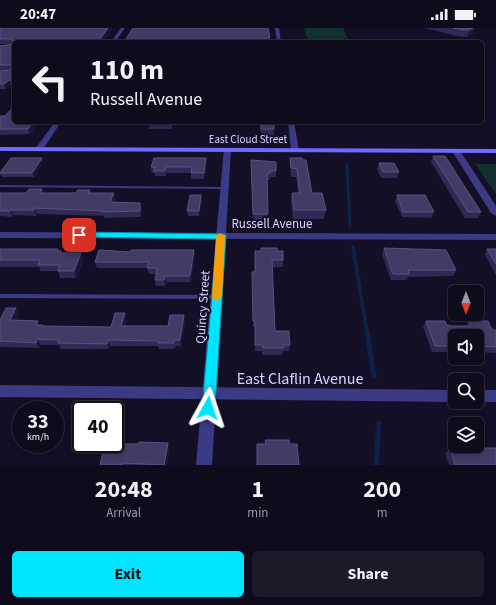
<!DOCTYPE html>
<html lang="en">
<head>
<meta charset="utf-8">
<style>
	body { margin:0; font-family:"Source Sans 3",sans-serif; background:#1c1929; color:#f1f3f6; height:100vh; display:flex; flex-direction:column; font-size:15px; white-space:nowrap }
	* { box-sizing:border-box; margin:0 }
	p { font-size:13px; color:#9b9ba3 }
	.icon { flex:none; width:22px; height:22px; fill:none; stroke:currentColor; stroke-width:2; stroke-linecap:round; stroke-linejoin:round }
	.map { position:relative; height:437px; overflow:hidden }
	.sheet { display:flex; flex-direction:column; background:#0e0b1c; flex:1 }
	.sheet>* { flex:none }
	.guide { position:absolute; left:12px; top:12px; width:472px; height:84px; border-radius:6px; box-shadow:0 2px 6px #0003,0 0 0 1px #2e2b3b; background:#0e0b1c; color:#f1f3f6; overflow:hidden }
	.needle { width:26px; rotate:180deg }
	.tools { position:absolute; left:448px; top:257px; display:grid; gap:8px }
	.tools a { display:grid; place-items:center; width:36px; height:36px; border-radius:6px; background:#0e0b1c; box-shadow:0 2px 6px #0003,0 0 0 1px #2e2b3b; font-size:20px }
	.speed { position:absolute; left:12px; top:373px; display:flex; gap:8px; font-size:20px; font-weight:700; text-align:center }
	.speed>* { display:grid; place-content:center; width:52px; height:52px; border-radius:50%; background:#0e0b1c; box-shadow:0 2px 6px #0003,0 0 0 1px #2e2b3b; line-height:1 }
	.speed small { font-size:10px; font-weight:400 }
	.speed .limit { border:2px solid #111; border-radius:6px; background:#fff; color:#111 }
	.pin { position:absolute; display:grid; place-items:center; width:34px; height:34px; color:#fff; margin:-17px; border-radius:8px; box-shadow:0 2px 6px #0006 }
	.me { position:absolute; width:44px; margin:-22px; rotate:5deg; stroke-linejoin:round; filter:drop-shadow(0 0 3px #0008) }
	.turn { display:flex; align-items:center; gap:14px; height:84px; padding:0 12px; font-size:18px }
	.turn .icon { width:52px; height:52px; stroke-width:2.5 }
	.turn b { display:block; font-size:28px; line-height:34px }
	.eta { display:flex; justify-content:space-evenly; align-items:center; height:68px; text-align:center }
	.eta b { font-size:24px; font-weight:700; line-height:28px }
	.cta { display:flex; gap:8px; margin-top:auto; padding:8px 12px }
	.cta a { flex:1; height:46px; border-radius:6px; background:#00e5ff; color:#111; font-size:16px; font-weight:700; line-height:46px; text-align:center }
	.cta a+a { background:#1c1929; color:#f1f3f6 }
	.status { display:flex; justify-content:space-between; align-items:center; height:28px; padding:0 20px; background:#0e0b1c; direction:ltr }
	.status svg { height:11px; fill:currentColor }
	.map>svg:first-child { display:block }
	.green { fill:#12302f }
	.lines { fill:none; stroke-linecap:round; stroke-linejoin:round }
	.stream-far2 { stroke:#0c2248; stroke-width:3 }
	.stream-far1 { stroke:#0c2248; stroke-width:3.5 }
	.stream { stroke:#0c2248; stroke-width:5 }
	.service { fill:#3d3a85; fill-rule:evenodd }
	.minor { fill:#3d3a85; fill-rule:evenodd }
	.tertiary { fill:#3d3a85; fill-rule:evenodd }
	.secondary { fill:#6f6bff; fill-rule:evenodd }
	.wall { fill:#312854 }
	.shaded-wall { fill:#1d163a }
	.building { fill:#433a66; stroke:#5a527e }
	.route { fill:#00e5ff; stroke:#0095a6 }
	.slow { fill:#f59e0b }
	.labels { text-anchor:middle; stroke-width:4; stroke-linejoin:round; paint-order:stroke }
	.far-street-label { font-size:11px; fill:#d9d4ff; stroke:#130f26 }
	.street-label { font-size:13px; fill:#d9d4ff; stroke:#130f26 }
	.near-street-label { font-size:16px; fill:#d9d4ff; stroke:#130f26 }
</style>
</head>
<body>
<div class="status"><b>20:47</b><svg viewBox="0 0 49 12"><path d="M0 12V9h3v3zM5 12V6h3v6zM10 12V3h3v9zM15 12V0h3v12zM26 1h20v11H26zM47 4h2v5h-2z"/></svg></div>
<div class="map">
<svg width="496" height="437" viewBox="0 0 496 437">
	<rect width="100%" height="100%" fill="#130f26"/>
	<!-- green -->
	<g class="green">
		<path d="M304,0H343L349,14H308Z"/>
		<path d="M475,136H496V166Z"/>
	</g>
	<g class="lines">
		<!-- stream-far2 -->
		<path class="stream-far2" d="M347,137L350,198"/>
		<!-- stream-far1 -->
		<path class="stream-far1" d="M353,219L367,304"/>
		<!-- stream -->
		<g class="stream">
			<path d="M367,303L374,348"/>
			<path d="M376,437L379,395"/>
		</g>
		<!-- service -->
		<g class="service">
			<path d="M0,157L224,159L226,160L224,161L0,159Z"/>
			<path d="M0,266L217,267H219L220,269L219,271H217L0,270Z"/>
		</g>
		<!-- minor -->
		<g class="minor">
			<path d="M121,0H125L115,14H111Z"/>
			<path d="M55,94H61L42,123H36L35,121Z"/>
			<path d="M453,121H459L496,178V188L491,185L452,123Z"/>
			<path d="M0,204L496,206V212L0,210Z"/>
			<path d="M0,357L455,362L456,374L0,369Z"/>
			<path d="M477,362H496V374H476Z"/>
		</g>
		<!-- tertiary -->
		<g class="tertiary">
			<path d="M275,0H279L281,14H277Z"/>
			<path d="M288,94H294L299,122L298,124H292L291,122Z"/>
			<path d="M224,120H227L231,122L212,437H196Z"/>
		</g>
		<!-- secondary -->
		<path class="secondary" d="M0,119L496,121V125L0,123Z"/>
	</g>
	<!-- wall -->
	<g class="wall">
		<path d="M0,0H112L102,14H14V57H11L6,61H0V43L14,42H0V18L14,16H0Z"/>
		<path d="M425,0H475L473,5L467,9L456,8Z"/>
		<path d="M270,10V14H124Z"/>
		<path d="M0,88H5L39,94L30,106L0,107Z"/>
		<path d="M174,94L172,101H149V96Z"/>
		<path d="M260,94H274V107H261Z"/>
		<path d="M433,128L481,184L478,190H465L431,134Z"/>
		<path d="M42,130L43,134L34,149H2L0,146V144Z"/>
		<path d="M290,130L312,165L326,182L324,191H293L291,173L292,165H298L296,149H291L290,138Z"/>
		<path d="M207,135L204,151H191V145H166V148H155V145H152L151,139Z"/>
		<path d="M379,135L399,144L397,150H381L377,141Z"/>
		<path d="M251,138L276,143V149H270V152H267V192H253Z"/>
		<path d="M42,161L44,165H76L90,162L91,165L116,171L114,174L142,180L141,189L104,190V188L37,186L36,188L14,187L13,189L0,188V165H26Z"/>
		<path d="M201,167L202,173L199,188H188L187,183Z"/>
		<path d="M397,167L434,184L431,190L402,189L395,173Z"/>
		<path d="M384,220L456,242L453,248L408,249L407,252H391L382,226Z"/>
		<path d="M0,221H58L59,223L61,225L84,231L76,250H60L58,243H41L39,239H0Z"/>
		<path d="M487,221H496V247L485,227Z"/>
		<path d="M194,222L195,228L191,254H166L165,258H156L155,252L156,246H149L147,240H97L95,234L131,224Z"/>
		<path d="M277,223L283,232V239H272L275,303L290,317L289,323H283L282,327H262V323H255V299H253L252,251L255,244Z"/>
		<path d="M19,286L16,292L40,297L44,298L111,299L126,291L125,298H168L184,287L185,293L181,318H176L175,321H159L158,318H110L109,321H61L59,317H41L39,320L0,319V292Z"/>
		<path d="M426,293L447,297L466,298L469,293L492,302H496V325L477,324V308H455V319L452,324H432L423,299Z"/>
		<path d="M168,415L169,420L167,437H100L139,416Z"/>
		<path d="M450,420L496,437H449L445,426Z"/>
	</g>
	<!-- shaded-wall -->
	<g class="shaded-wall">
		<path d="M108,0H112L102,14H98Z"/>
		<path d="M473,0H475L473,5L467,9L469,2Z"/>
		<path d="M9,52L11,57L6,61L4,56Z"/>
		<path d="M33,94H39L30,106L28,101Z"/>
		<path d="M172,94H174L172,101Z"/>
		<path d="M42,130L43,134L34,149L32,145Z"/>
		<path d="M206,130L207,135L204,151V145Z"/>
		<path d="M166,139V148L165,143Z"/>
		<path d="M42,161L44,167L40,165Z"/>
		<path d="M114,165L116,171L112,180L110,174Z"/>
		<path d="M201,167L202,173L199,188V183Z"/>
		<path d="M140,175L142,180L141,189L140,183Z"/>
		<path d="M34,180L37,186L36,188L34,182Z"/>
		<path d="M11,182L14,187L13,189L10,183Z"/>
		<path d="M194,222L195,228L191,254L190,248Z"/>
		<path d="M81,225L84,231L76,250L74,243Z"/>
		<path d="M165,248L166,254L165,258L164,252Z"/>
		<path d="M16,280L19,286L13,298L10,292Z"/>
		<path d="M125,285L126,291L123,304L121,298Z"/>
		<path d="M184,287L185,293L181,318L180,312Z"/>
		<path d="M38,293L41,299L36,297Z"/>
		<path d="M37,311L41,317L39,320L36,315Z"/>
		<path d="M108,312L110,318L109,321L107,316Z"/>
		<path d="M168,415L169,420L167,437H164Z"/>
	</g>
	<!-- building -->
	<g class="building">
		<path d="M0,0H108L98,14H14V52H9L4,56H0V43L14,42L12,37H0V18L14,16L12,11H0Z"/>
		<path d="M133,0H268L270,10H266L267,14H124Z"/>
		<path d="M453,0H473L469,2L458,1Z"/>
		<path d="M14,78V94H33L28,101H0V88H5Z"/>
		<rect x="149" y="94" width="23" height="2"/>
		<rect x="261" y="94" width="13" height="7"/>
		<path d="M433,128H445L481,184H468Z"/>
		<path d="M11,130H42L32,145H0Z"/>
		<path d="M154,130H206L204,145H191L192,139H166L165,143H154L155,139H151Z"/>
		<path d="M290,130H302L303,132H306L312,165H322L326,182H294L292,165H300L297,141L291,140Z"/>
		<path d="M251,132L276,134V143H270L271,145H267L268,186H253Z"/>
		<path d="M379,135H394L399,144H383Z"/>
		<path d="M29,161H42L40,165H76L78,162H90L88,165H114L110,174L140,175V183L103,184V183L34,180V182H11L10,183H0V165H26Z"/>
		<path d="M190,167H201L199,183H187Z"/>
		<path d="M397,167H425L434,184H403Z"/>
		<path d="M261,220H277V223H283V232H272L275,303H289L290,317H283V320H263V317H255V293H253L252,244H255V223H261Z"/>
		<path d="M384,220L446,222L456,242H408L409,246H393Z"/>
		<path d="M0,221H58L57,223H61L60,225H81L74,243H58L60,237H38L40,232H0Z"/>
		<path d="M487,221H496V236Z"/>
		<path d="M99,222L131,224V222H194L190,248H165L164,252H155L157,240H147L149,234H95Z"/>
		<path d="M6,280H16L10,292L38,293L36,297H43V298L111,299L115,285H125L121,298H168L170,287H184L180,312H174V315H158V313L108,312L107,316L58,315L59,312L37,311L36,315L0,313V292Z"/>
		<path d="M426,293H445L447,297L451,298H471L469,293H488L492,302H496V319L481,318L479,313H477V308H455V312H453L455,318H435Z"/>
		<path d="M265,412H289V416H297L299,437H257V416H266Z"/>
		<path d="M139,414L168,415L164,437L122,435V437H100L105,416H139Z"/>
		<path d="M450,420H496V437H455Z"/>
	</g>
	<!-- route -->
	<path class="route" d="M79,204L225,206L226,208L215,380L213,385L208,386L204,385L202,380L217,211L76,209L75,207Z"/>
	<!-- slow -->
	<path class="slow" d="M220,205L225,208L222,269L217,273L212,269L216,208Z"/>
	<g class="labels">
		<!-- far-street labels -->
		<g class="far-street-label">
			<text x="248" y="115">East Cloud Street</text>
		</g>
		<!-- street labels -->
		<g class="street-label">
			<text x="272" y="200">Russell Avenue</text>
			<text transform="translate(202 279) rotate(-86)" y="5">Quincy Street</text>
		</g>
		<!-- near-street labels -->
		<g class="near-street-label">
			<text x="300" y="356">East Claflin Avenue</text>
		</g>
	</g>
</svg>
<div class="tools">
<a><svg class="needle" viewBox="-14 -14 28 28"><path d="M0-13l5 13h-10z" fill="#e53935"/><path d="M0 13l5-13h-10z" fill="#9b9ba3"/></svg></a>
<a><svg class="icon" aria-label="sound" viewBox="0 0 24 24"><path d="M4 9h4l5-4v14l-5-4H4zM17 9q2 3 0 6"/></svg></a>
<a><svg class="icon" aria-label="search" viewBox="0 0 24 24"><circle cx="10" cy="10" r="6"/><path d="M15 15l6 6"/></svg></a>
<a><svg class="icon" aria-label="layers" viewBox="0 0 24 24"><path d="M12 4l9 5-9 5-9-5zM3 14l9 5 9-5"/></svg></a>
</div>
<div class="speed"><div>33<small>km/h</small></div><div class="limit">40</div></div>
<div class="pin" style="left:79px;top:207px;background:#d93025"><svg class="icon" aria-label="arrive" viewBox="0 0 24 24"><path d="M6 21V4h12l-3 4 3 4H6"/></svg></div>
<svg class="me" style="left:208px;top:380px" viewBox="-20 -20 40 40"><path d="M0-17L14 15 0 8-14 15z" fill="#00e5ff" stroke="#fff" stroke-width="4"/></svg>
<div class="guide">
<div class="turn"><svg class="icon" aria-label="left" viewBox="0 0 24 24"><path d="M17 20v-9H6M10 6l-5 5 5 5"/></svg><div><b>110 m</b>Russell Avenue</div></div>
</div>
</div>
<section class="sheet">
<div class="eta">
<div><b>20:48</b><p>Arrival</p></div>
<div><b>1</b><p>min</p></div>
<div><b>200</b><p>m</p></div>
</div>
<div class="cta"><a>Exit</a><a>Share</a></div>
</section>
</body>
</html>
